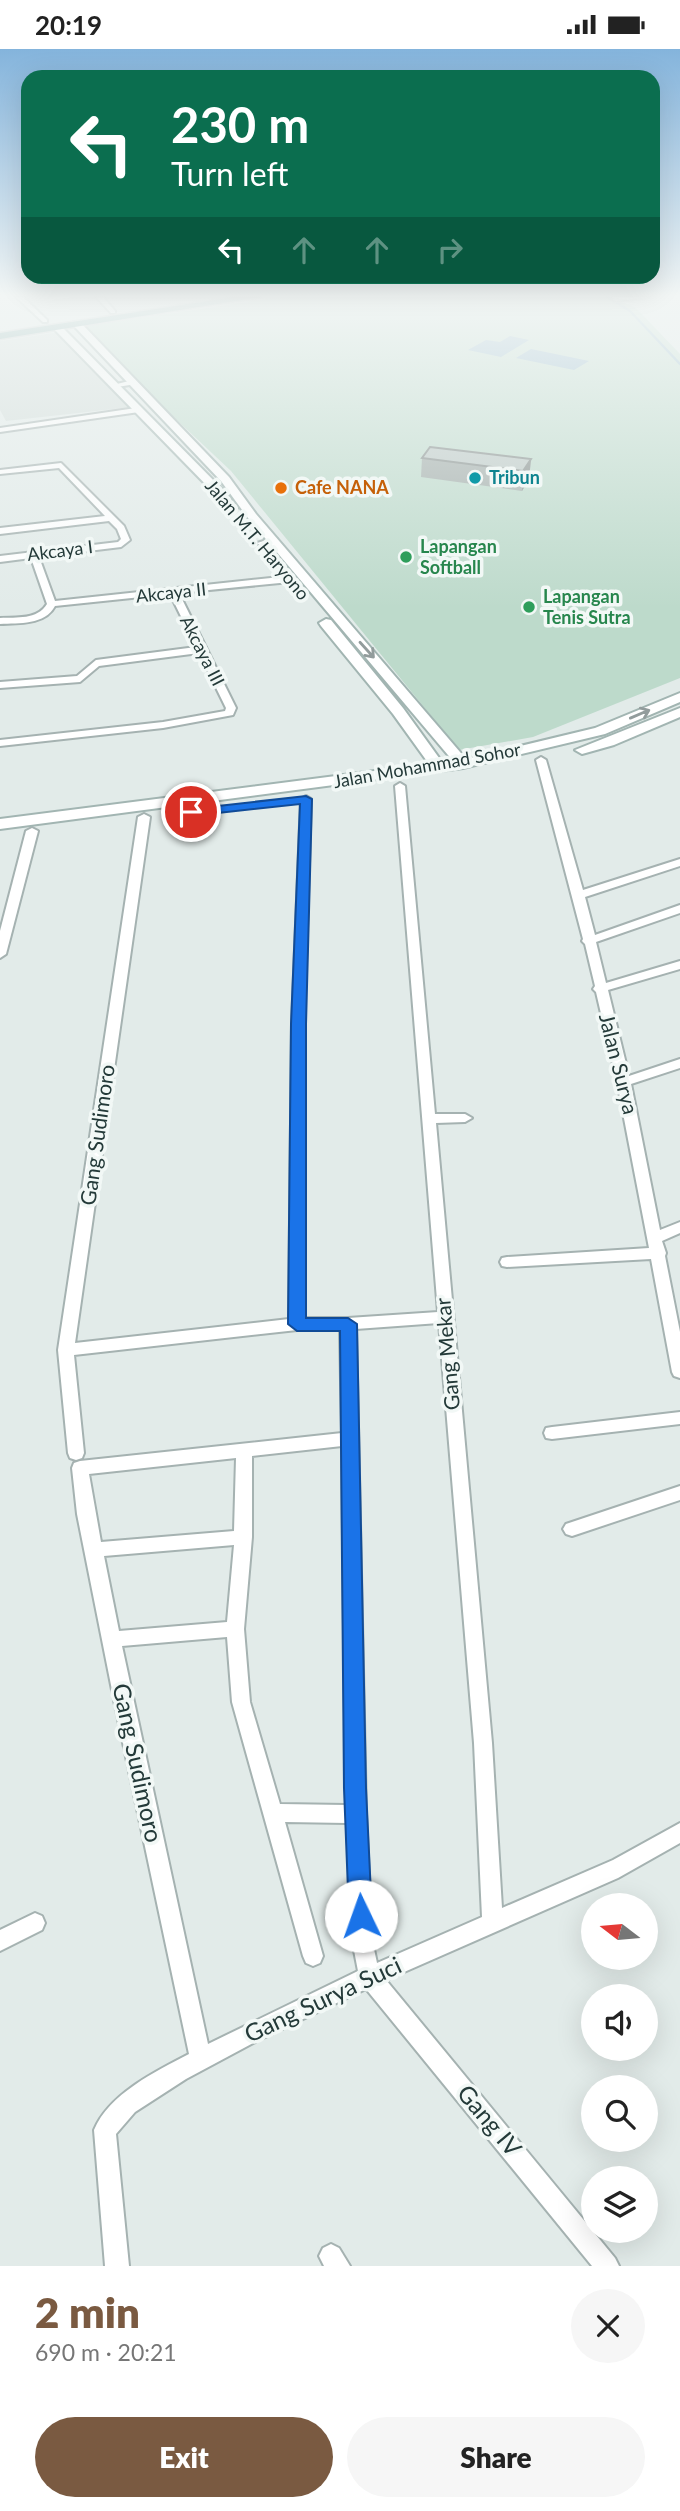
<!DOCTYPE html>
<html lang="en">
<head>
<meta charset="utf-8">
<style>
	body { margin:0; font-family:Lato,sans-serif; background:#f6f6f6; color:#222; height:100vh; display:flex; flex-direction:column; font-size:26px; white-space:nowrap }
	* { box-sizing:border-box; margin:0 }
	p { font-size:23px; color:#767676 }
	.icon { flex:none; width:38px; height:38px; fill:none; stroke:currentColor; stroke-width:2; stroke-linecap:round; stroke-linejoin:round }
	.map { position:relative; height:2217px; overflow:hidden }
	.drawer { display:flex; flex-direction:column; background:#fff; flex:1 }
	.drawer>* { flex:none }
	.top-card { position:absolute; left:21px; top:21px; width:639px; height:214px; border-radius:21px; box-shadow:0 7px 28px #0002; background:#0b6e4f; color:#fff; overflow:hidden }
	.needle { width:46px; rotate:286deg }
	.fabs { position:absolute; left:581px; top:1844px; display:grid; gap:14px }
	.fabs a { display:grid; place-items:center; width:77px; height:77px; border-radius:50%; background:#fff; box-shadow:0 7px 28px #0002; font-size:35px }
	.pin { position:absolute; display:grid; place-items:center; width:60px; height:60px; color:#fff; margin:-30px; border:4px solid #fff; border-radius:50%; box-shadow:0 2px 7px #0007 }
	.me { position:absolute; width:77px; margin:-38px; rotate:357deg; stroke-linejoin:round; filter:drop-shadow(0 0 5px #0008) }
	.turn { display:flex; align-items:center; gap:24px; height:147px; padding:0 35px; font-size:32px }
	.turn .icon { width:91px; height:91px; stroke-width:2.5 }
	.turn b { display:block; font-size:49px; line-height:60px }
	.lanes { display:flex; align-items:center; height:66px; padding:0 35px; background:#0003; justify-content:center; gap:35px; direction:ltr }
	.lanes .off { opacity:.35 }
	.round { display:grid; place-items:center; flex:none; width:74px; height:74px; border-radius:37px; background:#f6f6f6 }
	.summary { display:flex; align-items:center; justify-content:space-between; height:119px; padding:0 35px }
	h1 { font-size:42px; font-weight:800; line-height:52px; color:#7a5a41 }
	.cta { display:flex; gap:14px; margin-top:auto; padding:14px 35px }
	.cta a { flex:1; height:80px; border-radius:42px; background:#7a5a41; color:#fff; font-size:28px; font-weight:800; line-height:80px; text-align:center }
	.cta a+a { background:#f6f6f6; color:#222 }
	.status { display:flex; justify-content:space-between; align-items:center; height:49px; padding:0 35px; background:#fff; direction:ltr }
	.status svg { height:19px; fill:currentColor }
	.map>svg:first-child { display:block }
	.built { fill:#d0dbd8 }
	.green { fill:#bddacb }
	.water { fill:#8fb5cb }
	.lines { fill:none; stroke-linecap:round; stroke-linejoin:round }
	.stream { stroke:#8fb5cb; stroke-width:2.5 }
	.street-casing { stroke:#a5b2b1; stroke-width:4 }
	.secondary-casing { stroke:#a2b5b2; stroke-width:4 }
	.primary-casing { stroke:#c2c8c8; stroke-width:3 }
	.street { fill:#fff; fill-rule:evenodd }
	.secondary { fill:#fff; fill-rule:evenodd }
	.primary { fill:#6b9c9a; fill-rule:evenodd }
	.wall { fill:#a1aca9 }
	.shaded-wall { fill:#838c8a }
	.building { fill:#bbc8c5; stroke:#838c8a; stroke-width:2 }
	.oneway { stroke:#929c9c }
	.route { fill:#1a73e8; stroke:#114b97; stroke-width:2 }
	.culture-dot { fill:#0f9aa8; stroke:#f2f8f6; stroke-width:2.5 }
	.food-dot { fill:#e8710a; stroke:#f2f8f6; stroke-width:2.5 }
	.leisure-dot { fill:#2e9e5b; stroke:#f2f8f6; stroke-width:2.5 }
	.labels { text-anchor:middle; stroke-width:7; stroke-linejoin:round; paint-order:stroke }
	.far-culture-label { font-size:18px; font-weight:bold; fill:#0d838f; stroke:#f2f8f6; text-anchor:start }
	.far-food-label { font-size:18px; font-weight:bold; fill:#c56008; stroke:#f2f8f6; text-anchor:start }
	.far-street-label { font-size:18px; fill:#243a39; stroke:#f2f8f6 }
	.far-leisure-label { font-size:18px; font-weight:bold; fill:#27864d; stroke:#f2f8f6; text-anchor:start }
	.street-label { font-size:21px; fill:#243a39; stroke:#f2f8f6 }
	.near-street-label { font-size:24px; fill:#243a39; stroke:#f2f8f6 }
</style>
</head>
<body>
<div class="status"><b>20:19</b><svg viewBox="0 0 49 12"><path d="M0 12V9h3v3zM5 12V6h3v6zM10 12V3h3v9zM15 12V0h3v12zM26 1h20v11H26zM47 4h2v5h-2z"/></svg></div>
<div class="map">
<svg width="680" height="2217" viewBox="0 0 680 2217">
	<rect width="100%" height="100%" fill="#e2ebe9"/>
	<!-- built -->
	<path class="built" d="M59,283L132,358L6,372L0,361V292Z"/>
	<!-- green -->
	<path class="green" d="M281,248H610L635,258L680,305V629L533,688L459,701L231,422L78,278Z"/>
	<!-- water -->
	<g class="water">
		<path d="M510,287L529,291L501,308L468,301L486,291L500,293Z"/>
		<path d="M531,300L589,312L574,321L516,309Z"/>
	</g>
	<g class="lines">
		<!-- stream -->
		<path class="stream" d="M607,248L630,262L680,315"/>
		<!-- street casing -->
		<g class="street-casing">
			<g id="street">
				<path d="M16,248H23L47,271V273H43Z"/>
				<path d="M96,248H103L115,262V264H111Z"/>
				<path d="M614,248H649L615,252L612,250Z"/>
				<path d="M133,331L137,333L136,335L117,338L113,336Z"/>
				<path d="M136,359L140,361L139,363L0,383V379Z"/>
				<path d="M61,414L124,477L130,491L121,498L39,508L55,552L290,527L295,530L290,533L179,544L236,659L233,666L163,679L0,697V691L163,673L225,662L226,659L199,604L99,617L80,633L0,639V633L77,627L96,611L196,598L170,545L55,557C45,576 19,574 0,575V569C17,568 37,571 47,555L31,509L0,513V507L118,493L121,490L117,480L109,472L0,485V479L105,467L59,419L0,425V421Z"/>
				<path d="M274,489L277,490V494L261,497L257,494Z"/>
				<path d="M541,708L546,711L583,841L680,810V817L585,848L595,886L680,856V864L596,893L606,934L680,912V920L608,941L629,1027L680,1010V1019L631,1035L660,1181L680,1173V1184L662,1192L666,1204L665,1207L680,1283V1329L674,1327L672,1323L651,1210L507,1218L502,1217L500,1213L502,1209L507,1208L649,1199L617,1033L596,943L593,940L595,937L585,895L582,892L583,890L536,711Z"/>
				<path d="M400,734L405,737L435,1065H465L472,1069L465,1073L436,1074L492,1694L502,1859L613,1811L680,1774V1794L618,1829L386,1931L615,2209L619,2217H592L366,1940L259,1991L186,2030L135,2063L116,2085L129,2217H105L94,2081C109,2045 156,2022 189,2005L115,1656L77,1465L72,1419L74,1414L80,1412L342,1384L340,1281H297L74,1306L84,1404L82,1409L76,1411L70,1409L68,1404L58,1301L138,768L144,765L150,768L75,1294L289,1270L292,975L301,750L306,747L311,750L304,975L305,1269H348L438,1263L395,737ZM439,1274L474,1694L482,1868L377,1914L372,1891L366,1765L356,1280ZM342,1397L346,1756L280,1755L250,1653L244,1580L252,1488V1407ZM236,1409L234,1482L101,1493L89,1425ZM234,1496L227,1573L119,1582L104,1507ZM227,1588L232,1653L303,1907L306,1914L313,1917L320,1914L323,1907L285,1773L347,1774L352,1891L358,1922L208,1995L122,1597Z"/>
				<path d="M32,779L38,782L6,905L0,909V882L26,782Z"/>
				<path d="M680,1363V1375L552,1390L546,1389L544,1384L546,1379L552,1378Z"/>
				<path d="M680,1437V1451L572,1487L566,1485L563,1480L566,1475Z"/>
				<path d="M35,1864L42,1867L45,1874L42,1881L0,1902V1881Z"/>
				<path d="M331,2195L339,2199L350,2217H324L319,2207L323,2199Z"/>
			</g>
		</g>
		<!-- secondary casing -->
		<g class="secondary-casing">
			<g id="secondary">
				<path d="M74,273H80L229,428L256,465L466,710L595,679L680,644V653L605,685L463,719L0,780V770L429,715L393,665L321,577L319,574L326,570L331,571L403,659L442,713L453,712L248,469L221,432L74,277Z"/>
				<path d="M55,277H61L225,443L237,459L235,461H227L217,447L55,281Z"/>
				<path d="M680,659V668L614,696L582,705L575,701Z"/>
			</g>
		</g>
		<!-- primary casing -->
		<g class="primary-casing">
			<path id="primary" d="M234,248H261L0,290V284Z"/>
		</g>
		<!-- street -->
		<use href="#street" class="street"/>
		<!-- secondary -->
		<use href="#secondary" class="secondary"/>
		<!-- primary -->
		<use href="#primary" class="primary"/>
	</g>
	<!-- wall -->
	<path class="wall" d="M422,409L531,410L529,430L522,442L421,428Z"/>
	<!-- shaded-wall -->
	<path class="shaded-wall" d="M531,410L529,430L522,442L523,422Z"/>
	<!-- building -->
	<path class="building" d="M430,398L531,410L523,422L422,409Z"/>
	<!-- one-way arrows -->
	<defs><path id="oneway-shaft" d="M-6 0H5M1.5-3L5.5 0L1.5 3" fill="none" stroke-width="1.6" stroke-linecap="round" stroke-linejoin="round" transform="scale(1.75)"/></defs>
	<g class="oneway">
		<use href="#oneway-shaft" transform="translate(367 601) rotate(48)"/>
		<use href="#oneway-shaft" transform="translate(640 665) rotate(-23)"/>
	</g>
	<!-- sky -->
	<linearGradient id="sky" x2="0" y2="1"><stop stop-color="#84b4dc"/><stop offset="0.44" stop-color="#f2f6f5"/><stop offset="1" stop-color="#f2f6f5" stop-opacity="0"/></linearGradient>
	<rect width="680" height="559" fill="url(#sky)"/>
	<!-- route -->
	<path class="route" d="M306,747L312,750L306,975V1269H348L357,1275L366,1739L372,1867L369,1875L361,1879L352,1875L349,1867L344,1739L340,1282H297L288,1275L291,975L300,755L191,767L185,763L191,760Z"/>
	<!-- markers -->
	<circle class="culture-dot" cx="475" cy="429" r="7"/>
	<circle class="food-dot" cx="281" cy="439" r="7"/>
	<g class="leisure-dot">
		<circle cx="406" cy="508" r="7"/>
		<circle cx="529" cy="558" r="7"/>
	</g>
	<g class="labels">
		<!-- far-culture labels -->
		<g class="far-culture-label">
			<text x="489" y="435">Tribun</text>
		</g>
		<!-- far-food labels -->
		<g class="far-food-label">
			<text x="295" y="445">Cafe NANA</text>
		</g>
		<!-- far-street labels -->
		<g class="far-street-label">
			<text transform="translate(257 491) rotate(50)" y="6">Jalan M.T. Haryono</text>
			<text transform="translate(60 502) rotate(-7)" y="6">Akcaya I</text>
			<text transform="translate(171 544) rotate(-6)" y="6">Akcaya II</text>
			<text transform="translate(202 602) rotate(63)" y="6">Akcaya III</text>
			<text transform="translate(427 717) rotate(-10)" y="6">Jalan Mohammad Sohor</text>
		</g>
		<!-- far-leisure labels -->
		<g class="far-leisure-label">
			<text x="420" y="504">Lapangan<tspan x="420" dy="21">Softball</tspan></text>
			<text x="543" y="554">Lapangan<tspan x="543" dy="21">Tenis Sutra</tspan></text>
		</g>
		<!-- street labels -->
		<g class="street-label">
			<text transform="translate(618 1015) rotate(76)" y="7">Jalan Surya</text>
			<text transform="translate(98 1086) rotate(-82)" y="7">Gang Sudimoro</text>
			<text transform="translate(448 1305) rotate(-95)" y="7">Gang Mekar</text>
		</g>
		<!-- near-street labels -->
		<g class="near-street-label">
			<text transform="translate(137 1714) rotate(78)" y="8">Gang Sudimoro</text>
			<text transform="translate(323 1951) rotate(-25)" y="8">Gang Surya Suci</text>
			<text transform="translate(489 2072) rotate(50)" y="8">Gang IV</text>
		</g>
	</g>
</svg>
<div class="fabs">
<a><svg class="needle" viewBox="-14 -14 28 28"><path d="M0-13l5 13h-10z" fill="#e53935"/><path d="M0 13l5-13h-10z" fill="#767676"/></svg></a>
<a><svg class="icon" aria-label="sound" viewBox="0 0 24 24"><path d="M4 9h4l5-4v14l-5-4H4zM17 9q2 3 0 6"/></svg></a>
<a><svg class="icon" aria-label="search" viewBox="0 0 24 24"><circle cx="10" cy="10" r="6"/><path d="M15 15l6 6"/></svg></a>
<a><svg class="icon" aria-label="layers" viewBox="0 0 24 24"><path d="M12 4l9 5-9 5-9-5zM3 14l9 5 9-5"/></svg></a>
</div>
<div class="pin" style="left:191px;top:763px;background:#d93025"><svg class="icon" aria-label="arrive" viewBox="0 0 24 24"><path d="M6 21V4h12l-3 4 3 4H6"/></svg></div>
<svg class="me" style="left:361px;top:1867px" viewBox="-20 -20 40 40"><circle r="19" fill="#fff"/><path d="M0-13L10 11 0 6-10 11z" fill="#1a73e8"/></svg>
<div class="top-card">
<div class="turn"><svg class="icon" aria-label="left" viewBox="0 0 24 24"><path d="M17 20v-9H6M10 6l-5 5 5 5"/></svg><div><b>230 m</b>Turn left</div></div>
<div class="lanes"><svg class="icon" aria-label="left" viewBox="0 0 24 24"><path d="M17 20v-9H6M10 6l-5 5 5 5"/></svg><svg class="icon off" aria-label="ahead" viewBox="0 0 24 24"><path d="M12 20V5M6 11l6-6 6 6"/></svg><svg class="icon off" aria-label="ahead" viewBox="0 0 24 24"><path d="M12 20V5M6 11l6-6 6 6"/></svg><svg class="icon off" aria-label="right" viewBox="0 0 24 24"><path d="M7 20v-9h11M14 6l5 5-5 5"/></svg></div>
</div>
</div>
<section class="drawer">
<div class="summary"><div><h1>2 min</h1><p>690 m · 20:21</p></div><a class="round"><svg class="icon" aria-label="close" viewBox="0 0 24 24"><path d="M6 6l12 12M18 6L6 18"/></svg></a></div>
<div class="cta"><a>Exit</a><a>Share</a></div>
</section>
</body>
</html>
